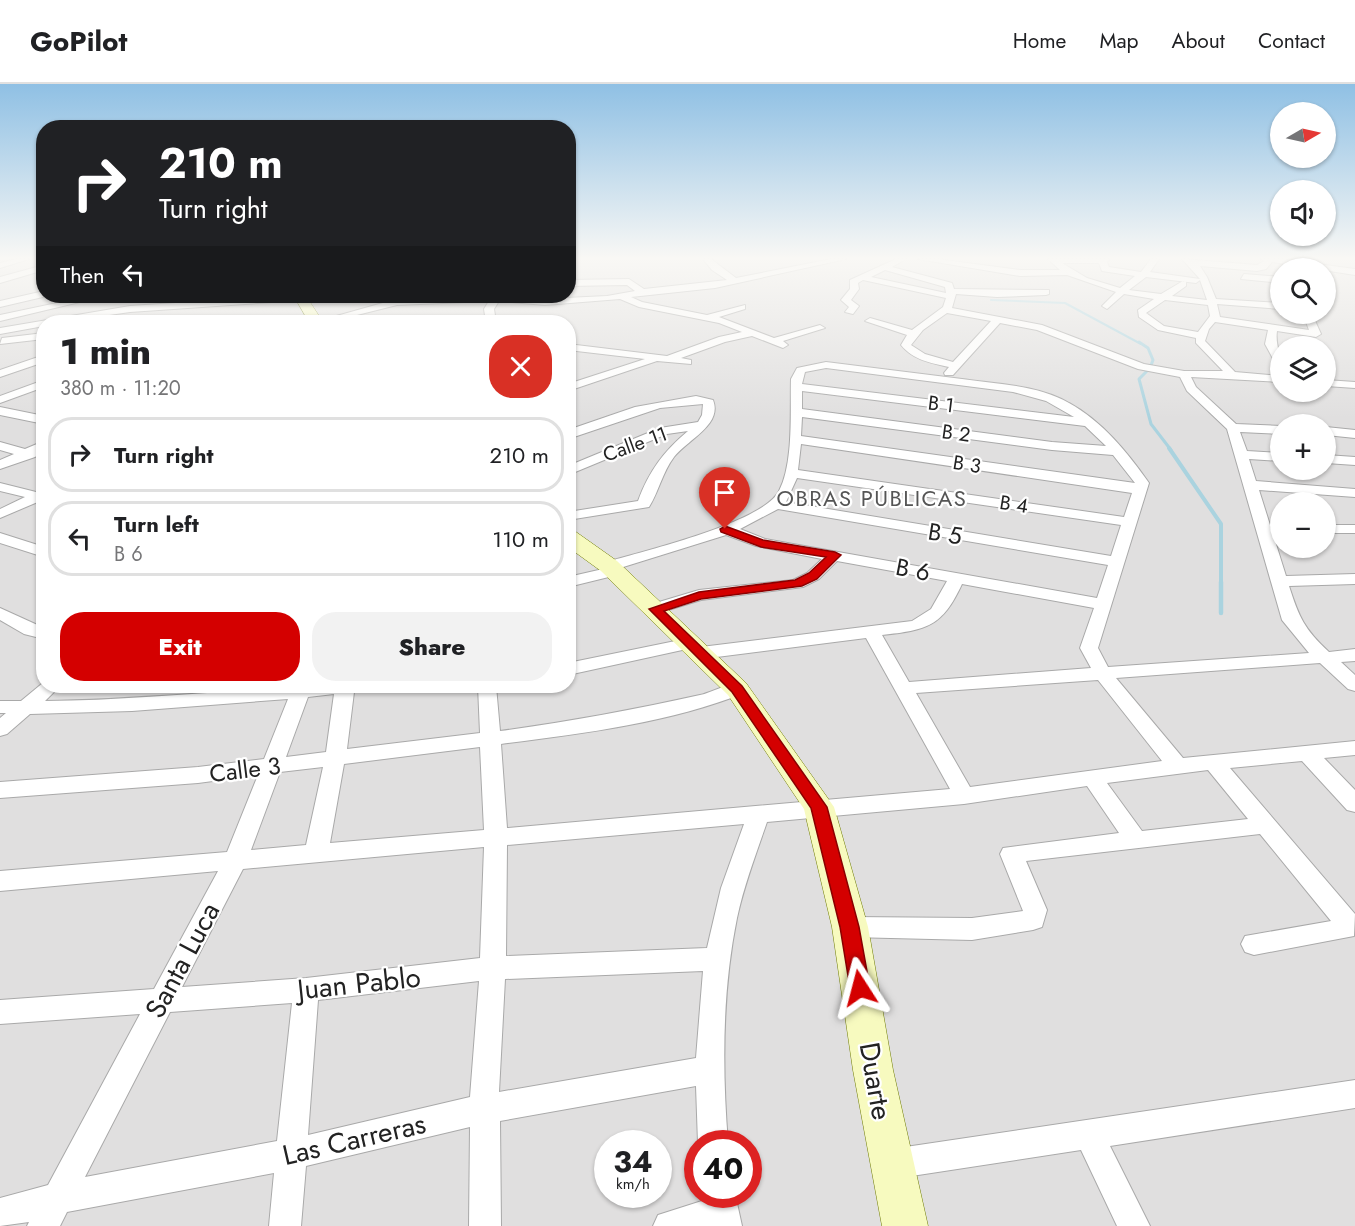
<!DOCTYPE html>
<html lang="en">
<head>
<meta charset="utf-8">
<style>
	body { margin:0; font-family:Jost,sans-serif; background:#f2f2f2; color:#202124; height:100vh; display:flex; flex-direction:column; font-size:22px; white-space:nowrap }
	* { box-sizing:border-box; margin:0 }
	p { font-size:20px; color:#757577 }
	.icon { flex:none; width:33px; height:33px; fill:none; stroke:currentColor; stroke-width:2; stroke-linecap:round; stroke-linejoin:round }
	.map { position:relative; flex:1; overflow:hidden }
	.sheet { position:absolute; left:36px; top:231px; width:540px; height:378px; display:flex; flex-direction:column; background:#fff; border-radius:24px; box-shadow:0 2px 4px #0004 }
	.sheet>* { flex:none }
	.guide { position:absolute; left:36px; top:36px; width:540px; height:183px; border-radius:24px; box-shadow:0 2px 4px #0004; background:#202124; color:#fff; overflow:hidden }
	.needle { width:39px; rotate:81deg }
	.tools { position:absolute; left:1270px; top:18px; display:grid; gap:12px }
	.tools a { display:grid; place-items:center; width:66px; height:66px; border-radius:50%; background:#fff; box-shadow:0 2px 4px #0004; font-size:30px }
	.speed { position:absolute; left:594px; top:1046px; display:flex; gap:12px; font-size:30px; font-weight:700; text-align:center }
	.speed>* { display:grid; place-content:center; width:78px; height:78px; border-radius:50%; background:#fff; box-shadow:0 2px 4px #0004; line-height:1 }
	.speed small { font-size:15px; font-weight:400 }
	.speed .limit { border:9px solid #d22; background:#fff; color:#111 }
	.pin { position:absolute; display:grid; place-items:center; width:51px; height:51px; color:#fff; margin:-62px -26px; border-radius:50% 50% 50% 0; rotate:-45deg; box-shadow:0 0 6px #0007 }
	.pin .icon { rotate:45deg }
	.me { position:absolute; width:66px; margin:-33px; rotate:351deg; stroke-linejoin:round; filter:drop-shadow(0 0 4px #0008) }
	.turn { display:flex; align-items:center; gap:21px; height:126px; padding:0 24px; font-size:27px }
	.turn .icon { width:78px; height:78px; stroke-width:2.5 }
	.turn b { display:block; font-size:42px; line-height:51px }
	.then { display:flex; align-items:center; height:57px; padding:0 24px; background:#0003; gap:12px; font-size:22px }
	.round { display:grid; place-items:center; flex:none; width:63px; height:63px; border-radius:24px; background:#f2f2f2 }
	.head { display:flex; align-items:center; justify-content:space-between; height:102px; padding:0 24px }
	h1 { font-size:36px; font-weight:800; line-height:45px }
	.button { display:flex; gap:12px; margin-top:auto; padding:12px 24px }
	.button a { flex:1; height:69px; border-radius:24px; background:#d40000; color:#fff; font-size:24px; font-weight:800; line-height:69px; text-align:center }
	.button a+a { background:#f2f2f2; color:#202124 }
	ul { padding:0; list-style:none }
	li { display:flex; align-items:center; gap:18px; height:75px; margin:0 12px 9px; padding:0 12px; border:3px solid #e0e0e0; border-radius:24px }
	li div { flex:1 }
	li b { display:block; font-size:22px }
	li em { font-style:normal }
	header { display:flex; align-items:center; gap:36px; box-sizing:border-box; height:84px; padding:0 30px; background:#fff; border-bottom:2px solid #e0e0e0 }
	header strong { font-size:28px }
	nav { display:flex; gap:33px; margin-inline-start:auto; font-size:21px }
	.map>svg:first-child { display:block }
	.residential { fill:#e0dfdf; fill-rule:evenodd }
	.lines { fill:none; stroke-linecap:round; stroke-linejoin:round }
	.stream-far3 { stroke:#aad3df; stroke-width:2 }
	.stream-far2 { stroke:#aad3df; stroke-width:3 }
	.stream-far1 { stroke:#aad3df; stroke-width:4 }
	.stream { stroke:#aad3df; stroke-width:4.5 }
	.street-casing { stroke:#a9a9a9; stroke-width:2 }
	.secondary-casing { stroke:#707d05; stroke-width:1 }
	.street { fill:#fff; fill-rule:evenodd }
	.secondary { fill:#f7fabf; fill-rule:evenodd }
	.route { fill:#d40000; stroke:#8a0000; stroke-width:1.5 }
	.labels { text-anchor:middle; stroke-width:4.5; stroke-linejoin:round; paint-order:stroke }
	.far-street-label { font-size:20px; fill:#222; stroke:#fff }
	.far-neighbourhood-label { font-size:22px; letter-spacing:1.5px; fill:#555; stroke:#fff }
	.street-label { font-size:24px; fill:#222; stroke:#fff }
	.near-street-label { font-size:28px; fill:#222; stroke:#fff }
</style>
</head>
<body>
<header>
<strong>GoPilot</strong>
<nav><a>Home</a><a>Map</a><a>About</a><a>Contact</a></nav>
</header>
<div class="map">
<svg width="1355" height="1142" viewBox="0 0 1355 1142">
	<rect width="100%" height="100%" fill="#f2efe9"/>
	<!-- residential -->
	<path class="residential" d="M0,175H43L44,212H568L569,175H1355V1142H0ZM1281,184H1326V230H1281ZM44,238H568V602H44ZM1281,262H1326V308H1281ZM1281,340H1326V386H1281ZM1281,418H1326V464H1281ZM608,1059H658V1110H608ZM698,1059H748V1110H698Z"/>
	<g class="lines">
		<!-- stream-far3 -->
		<path class="stream-far3" d="M991,216L1065,219L1141,260"/>
		<!-- stream-far2 -->
		<g class="stream-far2">
			<path d="M1139,258L1148,264L1153,276L1150,284"/>
			<path d="M1149,285L1139,295L1151,340L1171,366"/>
		</g>
		<!-- stream-far1 -->
		<path class="stream-far1" d="M1169,364L1221,440V499"/>
		<!-- stream -->
		<path class="stream" d="M1221,498V529"/>
		<!-- street casing -->
		<g class="street-casing">
			<g id="street">
				<path d="M17,175H29L0,184V179Z"/>
				<path d="M703,175H711L736,194L831,175H846L715,204L631,213L642,218L707,231L745,221V225L719,233L774,254L820,241L825,244L783,257L788,261L783,264L752,252L725,258L681,274L691,276V280L657,277L568,307V300L645,275L568,266V260L667,272L719,253L742,248L719,239L639,223L620,215L545,221L499,217L494,225L496,238H486L484,225L489,217L397,221L329,238H315L397,215L491,212L545,215L607,212L635,207L627,201L568,202V196L629,195L644,205L727,196L712,186Z"/>
				<path d="M896,175H906L892,183L952,199L954,205L1049,206V210L1046,211L997,213L956,210L952,224L1042,241L1144,280L1184,287H1223L1196,259V254L1158,246L1139,233L1138,226L1154,215L1124,210L1107,225L1102,222L1116,208L1067,191L1020,192L918,175H937L1020,186H1060L1048,175H1110L1107,178L1109,183L1141,188L1151,175H1159L1150,188L1200,195L1182,175L1257,181L1264,177L1261,175H1280L1355,185V191L1272,178L1266,185L1257,187L1200,182L1207,193L1216,215L1281,219V225L1217,220L1220,233L1309,246L1303,230H1312L1321,250L1316,253L1277,247C1275,261 1281,269 1281,283L1277,282L1265,260L1268,246L1215,238L1209,245L1205,257L1235,288L1281,292V298L1191,293L1196,303L1236,340L1281,342V350L1240,348L1247,367L1281,369V377L1249,375L1256,397L1355,405V413L1259,406L1286,492L1355,490V500L1289,502C1299,533 1304,545 1329,568L1355,565V577L1341,578L1355,591V607L1348,605L1320,579L1116,594L1183,674L1355,657V671L1324,674L1355,706V728L1347,726L1302,677L1230,684L1355,830L1354,852L1254,871L1245,868L1241,860L1245,852L1331,837L1260,750L1026,777L1047,826L1042,843L1033,846L972,856L850,853L841,850L838,843L841,836L850,833L972,834L1023,827L1000,770L1003,764L1119,749L1087,702L964,720L767,738C756,770 744,801 737,834C722,908 722,984 728,1059H698L696,1002L500,1037L501,1142H469L470,1043L306,1082L301,1142H269L274,1089L67,1128L60,1142H27L29,1138L0,1142V1114L48,1101L140,930L0,940V916L154,905L218,787L0,807V787L227,768L258,691L198,699L0,714V698L198,683L264,675L288,615L132,627L30,630L7,650L0,652V634L6,629H0V617H21L44,598V602H60L45,617C151,616 256,602 361,602L359,606L354,608L347,665L480,649L478,602H496L500,647C567,638 633,626 700,611C714,608 729,597 744,601L746,605L744,609C670,639 579,650 501,660L507,744L950,705L866,554L701,575L692,569L701,563L912,537L931,525L947,497L837,477L819,495L803,503L701,516L655,530L649,529L647,525L649,521L699,506L793,496L807,489L822,475L756,462L726,451L620,484L623,487L621,490L568,503V493L603,485L601,482L603,479C640,468 763,439 779,407C794,378 790,327 791,295L797,284L826,278C871,284 917,289 962,295C997,300 1038,301 1069,319C1102,337 1128,369 1149,399L1098,564L1108,583L1309,569L1282,536L1227,345L1187,307L1180,293L1138,285L1037,246L1000,239L953,291H945L944,289L949,283C931,279 913,276 901,261L907,251L865,237L870,234L912,246L943,223L946,214L863,196L858,199L859,205L851,216L859,222L853,230L845,228L849,223L841,216L850,205V196ZM1062,179H1099L1102,187L1135,192L1120,204L1087,194ZM885,186L945,203L946,209L871,193ZM1146,193L1196,199L1200,196L1207,216L1172,212L1186,202V198L1183,197L1161,210L1129,206ZM1165,216L1208,221L1210,232L1198,248L1164,242L1146,229ZM947,229L991,237L953,278L925,270L911,261L923,246ZM826,284L1013,308L1046,317L1074,333L802,300L805,288ZM802,307L1085,342L1106,362L1052,358L802,325ZM802,333L1052,366L1113,371L1135,399L801,352ZM801,360L1132,409L1124,433L798,386ZM797,394L1121,441L1111,472L786,418ZM778,425L1108,481L1097,514L765,455L740,445ZM962,500L1094,524L1080,564L1091,584L909,598L882,551C927,546 942,543 962,500ZM1098,596L1162,677L970,703L916,609ZM334,610L326,668L286,673L308,613ZM480,663L484,746L330,759L344,680ZM323,683L306,761L251,766L280,688ZM1208,686L1248,735L1142,747L1107,699ZM744,740L721,804L707,864L506,872L507,761ZM484,763L480,874L306,894L182,903L243,785ZM703,887L696,974L499,1008L505,895ZM479,897L470,1013L308,1051L318,916ZM292,919L277,1057L85,1093L170,928Z"/>
				<path d="M44,181V186L0,199V193Z"/>
				<path d="M1244,190L1281,193V199L1241,195Z"/>
				<path d="M44,207V212H47L0,223V217Z"/>
				<path d="M90,212H105L0,237V231Z"/>
				<path d="M283,212L306,213L301,216L130,228L61,238H44V242L0,250V244L130,222Z"/>
				<path d="M438,232L441,233V237L411,238Z"/>
				<path d="M44,249V255L0,260L2,254Z"/>
				<path d="M44,271V278L0,293V286Z"/>
				<path d="M44,296V303L0,319V312Z"/>
				<path d="M1326,296L1355,298V304L1326,302Z"/>
				<path d="M696,312L713,316C723,341 687,356 674,373C662,389 659,407 649,423L568,436V428L638,417C649,387 664,367 688,347L667,350L568,391V382L660,344L698,338L702,331L703,320L660,324L568,355V346L635,323Z"/>
				<path d="M0,323L44,332V340L0,331Z"/>
				<path d="M1326,343L1355,346V354L1326,351Z"/>
				<path d="M44,357V366L35,373L0,385V376L14,370L0,366V358L25,365Z"/>
				<path d="M1326,371L1355,373V381L1326,379Z"/>
				<path d="M0,399L44,410V418L40,417L0,434V425L25,413L0,407Z"/>
				<rect x="1326" y="441" width="29" height="8"/>
				<path d="M0,449L44,463V473L0,459Z"/>
				<path d="M0,524L44,544V555L24,550L0,536Z"/>
				<path d="M690,554L696,555L699,559L696,563L568,591V579Z"/>
				<path d="M1355,996V1024L1110,1062L1150,1142H1117L1081,1066L892,1095L881,1091L877,1080L881,1069L892,1065Z"/>
				<path d="M703,1110H735L742,1142H653L658,1131L705,1116Z"/>
			</g>
		</g>
		<!-- secondary casing -->
		<g class="secondary-casing">
			<g id="secondary">
				<path d="M294,212H306L323,238H309Z"/>
				<path d="M568,447L576,448L617,477L746,599L834,723L868,843L893,986L928,1142H882L853,986L832,843L804,725L728,611L601,487L568,463Z"/>
			</g>
		</g>
		<!-- street -->
		<use href="#street" class="street"/>
		<!-- secondary -->
		<use href="#secondary" class="secondary"/>
	</g>
	<!-- sky -->
	<linearGradient id="sky" x2="0" y2="1"><stop stop-color="#8fc0e4"/><stop offset="0.52" stop-color="#f9f8f5"/><stop offset="1" stop-color="#f9f8f5" stop-opacity="0"/></linearGradient>
	<rect width="1355" height="335" fill="url(#sky)"/>
	<!-- route -->
	<path class="route" d="M725,442L763,456L835,468L841,471L817,495L802,502L701,515L664,527L742,602L827,723L859,843L870,904L867,911L860,913L853,911L850,904L840,843L811,724L732,608L649,525L699,508L795,496L809,489L826,473L761,463L721,448L720,445Z"/>
	<g class="labels">
		<!-- far-street labels -->
		<g class="far-street-label">
			<text transform="translate(941 320) rotate(7)" y="7">B 1</text>
			<text transform="translate(956 349) rotate(8)" y="7">B 2</text>
			<text transform="translate(635 360) rotate(-20)" y="7">Calle 11</text>
			<text transform="translate(967 380) rotate(9)" y="7">B 3</text>
			<text transform="translate(1014 420) rotate(9)" y="7">B 4</text>
		</g>
		<!-- far-neighbourhood labels -->
		<g class="far-neighbourhood-label">
			<text x="872" y="422">OBRAS PÚBLICAS</text>
		</g>
		<!-- street labels -->
		<g class="street-label">
			<text transform="translate(945 450) rotate(9)" y="8">B 5</text>
			<text transform="translate(913 486) rotate(11)" y="8">B 6</text>
			<text transform="translate(245 686) rotate(-7)" y="8">Calle 3</text>
		</g>
		<!-- near-street labels -->
		<g class="near-street-label">
			<text transform="translate(182 876) rotate(-62)" y="10">Santa Luca</text>
			<text transform="translate(359 899) rotate(-6)" y="10">Juan Pablo</text>
			<text transform="translate(876 997) rotate(80)" y="10">Duarte</text>
			<text transform="translate(354 1055) rotate(-13)" y="10">Las Carreras</text>
		</g>
	</g>
</svg>
<div class="tools">
<a><svg class="needle" viewBox="-14 -14 28 28"><path d="M0-13l5 13h-10z" fill="#e53935"/><path d="M0 13l5-13h-10z" fill="#757577"/></svg></a>
<a><svg class="icon" aria-label="sound" viewBox="0 0 24 24"><path d="M4 9h4l5-4v14l-5-4H4zM17 9q2 3 0 6"/></svg></a>
<a><svg class="icon" aria-label="search" viewBox="0 0 24 24"><circle cx="10" cy="10" r="6"/><path d="M15 15l6 6"/></svg></a>
<a><svg class="icon" aria-label="layers" viewBox="0 0 24 24"><path d="M12 4l9 5-9 5-9-5zM3 14l9 5 9-5"/></svg></a>
<a>+</a>
<a>−</a>
</div>
<div class="speed"><div>34<small>km/h</small></div><div class="limit">40</div></div>
<div class="pin" style="left:725px;top:445px;background:#d93025"><svg class="icon" aria-label="arrive" viewBox="0 0 24 24"><path d="M6 21V4h12l-3 4 3 4H6"/></svg></div>
<svg class="me" style="left:860px;top:904px" viewBox="-20 -20 40 40"><path d="M0-17L14 15 0 8-14 15z" fill="#d40000" stroke="#fff" stroke-width="4"/></svg>
<div class="guide">
<div class="turn"><svg class="icon" aria-label="right" viewBox="0 0 24 24"><path d="M7 20v-9h11M14 6l5 5-5 5"/></svg><div><b>210 m</b>Turn right</div></div>
<div class="then">Then<svg class="icon" aria-label="left" viewBox="0 0 24 24"><path d="M17 20v-9H6M10 6l-5 5 5 5"/></svg></div>
</div>
<section class="sheet">
<div class="head"><div><h1>1 min</h1><p>380 m · 11:20</p></div><a class="round" style="background:#d93025;color:#fff"><svg class="icon" aria-label="close" viewBox="0 0 24 24"><path d="M6 6l12 12M18 6L6 18"/></svg></a></div>
<ul>
<li><svg class="icon" aria-label="right" viewBox="0 0 24 24"><path d="M7 20v-9h11M14 6l5 5-5 5"/></svg><div><b>Turn right</b></div><em>210 m</em></li>
<li><svg class="icon" aria-label="left" viewBox="0 0 24 24"><path d="M17 20v-9H6M10 6l-5 5 5 5"/></svg><div><b>Turn left</b><p>B 6</p></div><em>110 m</em></li>
</ul>
<div class="button"><a>Exit</a><a>Share</a></div>
</section>
</div>
</body>
</html>
